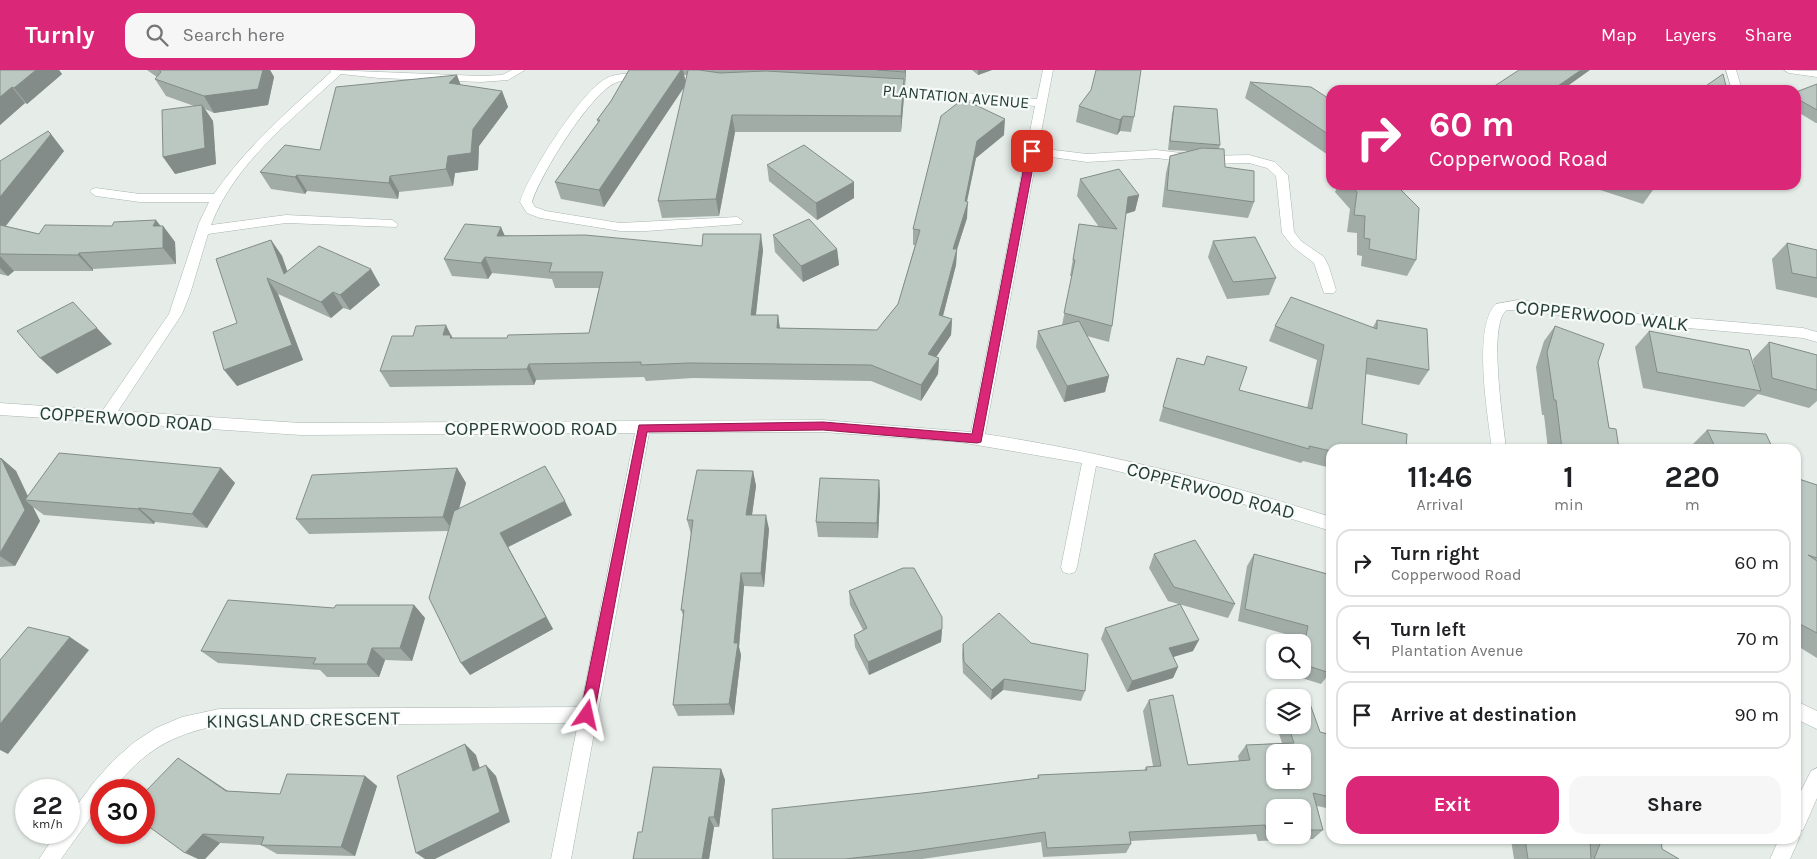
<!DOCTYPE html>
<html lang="en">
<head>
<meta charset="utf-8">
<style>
	body { margin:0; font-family:Karla,sans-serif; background:#f6f6f6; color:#202124; height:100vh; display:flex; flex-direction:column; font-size:19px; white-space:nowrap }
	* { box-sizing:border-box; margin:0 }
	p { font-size:16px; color:#757577 }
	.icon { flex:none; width:28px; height:28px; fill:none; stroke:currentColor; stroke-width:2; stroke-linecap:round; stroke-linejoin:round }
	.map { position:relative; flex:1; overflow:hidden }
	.drawer { position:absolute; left:1326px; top:374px; width:475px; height:400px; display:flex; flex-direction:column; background:#fff; border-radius:15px; box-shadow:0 1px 4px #0004 }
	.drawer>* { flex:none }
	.guide { position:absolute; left:1326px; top:15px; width:475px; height:105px; border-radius:15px; box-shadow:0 1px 4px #0004; background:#db2777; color:#fff; overflow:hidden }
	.tools { position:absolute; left:1266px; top:564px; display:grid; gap:10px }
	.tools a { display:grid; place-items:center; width:45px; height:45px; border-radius:10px; background:#fff; box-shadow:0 1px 4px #0004; font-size:25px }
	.speed { position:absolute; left:15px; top:709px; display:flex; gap:10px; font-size:25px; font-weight:700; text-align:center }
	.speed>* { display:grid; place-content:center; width:65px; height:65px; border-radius:50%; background:#fff; box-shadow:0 1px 4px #0004; line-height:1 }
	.speed small { font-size:12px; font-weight:400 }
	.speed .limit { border:8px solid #d22; background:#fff; color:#111 }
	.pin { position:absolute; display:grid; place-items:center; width:42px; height:42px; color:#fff; margin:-21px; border-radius:10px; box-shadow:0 2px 8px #0006 }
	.me { position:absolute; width:55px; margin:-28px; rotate:11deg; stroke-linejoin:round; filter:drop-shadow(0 0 4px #0008) }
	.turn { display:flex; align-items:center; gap:18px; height:105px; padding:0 20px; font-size:22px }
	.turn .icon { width:65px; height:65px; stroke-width:2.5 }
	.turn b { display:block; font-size:35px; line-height:42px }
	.eta { display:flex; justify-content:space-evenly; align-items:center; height:85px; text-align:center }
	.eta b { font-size:30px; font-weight:700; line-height:35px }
	.action { display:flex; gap:10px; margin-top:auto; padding:10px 20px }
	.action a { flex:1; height:58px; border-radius:15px; background:#db2777; color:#fff; font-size:20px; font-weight:700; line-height:58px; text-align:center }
	.action a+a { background:#f6f6f6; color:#202124 }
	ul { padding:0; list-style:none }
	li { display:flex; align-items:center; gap:15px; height:68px; margin:0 10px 8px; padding:0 10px; border:2px solid #e0e0e0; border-radius:15px }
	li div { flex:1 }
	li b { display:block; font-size:19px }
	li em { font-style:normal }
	header { display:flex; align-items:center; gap:30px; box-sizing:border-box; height:70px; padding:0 25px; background:#db2777; color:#fff }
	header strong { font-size:24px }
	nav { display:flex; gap:28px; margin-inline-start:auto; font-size:18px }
	.search { width:350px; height:45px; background:#f6f6f6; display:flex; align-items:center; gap:12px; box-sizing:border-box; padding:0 18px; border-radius:15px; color:#757577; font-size:19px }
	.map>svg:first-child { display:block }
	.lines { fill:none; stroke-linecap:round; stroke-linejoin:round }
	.minor-casing { stroke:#a9b5b0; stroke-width:1 }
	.minor { fill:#fff; fill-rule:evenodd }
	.wall { fill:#a1aca7; fill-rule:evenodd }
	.shaded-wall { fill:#838c88 }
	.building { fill:#bbc8c2; stroke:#838c88; fill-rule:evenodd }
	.route { fill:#db2777; stroke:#8e194d }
	.labels { text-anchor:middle; stroke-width:4.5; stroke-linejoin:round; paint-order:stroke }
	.far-street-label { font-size:16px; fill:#263e36; stroke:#f6faf8 }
	.street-label { font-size:19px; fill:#263e36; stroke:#f6faf8 }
</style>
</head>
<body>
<header>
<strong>Turnly</strong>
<div class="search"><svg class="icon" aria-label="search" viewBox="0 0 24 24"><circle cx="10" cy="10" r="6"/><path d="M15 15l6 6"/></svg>Search here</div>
<nav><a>Map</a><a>Layers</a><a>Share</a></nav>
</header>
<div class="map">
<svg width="1817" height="789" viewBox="0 0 1817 789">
	<rect width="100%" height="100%" fill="#e6ede9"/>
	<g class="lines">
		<!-- minor casing -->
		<g class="minor-casing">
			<g id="minor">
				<path d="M330,0L481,6L502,5L512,0H525L508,10L481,12L379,8L341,4C294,48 235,92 211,155L286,145L392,150L398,154L396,157L286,153L208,164L190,224L182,244L118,341L301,353L823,350L971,362L1035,36L885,22L880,19L885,16L1037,29L1043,0H1053L1038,78L1087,84L1156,80L1206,86L1249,85L1275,92L1288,105L1294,162L1301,171L1324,187L1329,197L1336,220L1334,223H1324L1314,193L1293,177L1282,163L1276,106L1267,98L1249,93L1206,94L1156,88L1087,92L1037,85L985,364C1103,382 1218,411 1331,447V461L1201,421L1096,396L1077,497L1075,502L1069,504L1063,502L1061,497L1082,393L959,372L823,362L649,363L571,789H551L578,653L219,655C168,666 146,680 112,720H101V733L61,789H39L57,762H69V746L94,712L113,691L133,673L156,658L182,647L219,639L581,637L635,363L301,365L0,345V333L103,340L169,244L199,153L209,132H140L96,126L90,122L92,119L96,118L140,124H214C246,77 289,40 331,2Z"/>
				<path d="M1726,0H1736L1742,20H1732Z"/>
				<path d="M1784,0L1817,1V7L1789,3Z"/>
				<path d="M646,4L650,5L651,7L650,9C639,12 626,8 615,13C590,24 540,105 532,132L535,137L546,141L620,153L737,147L743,151L741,154L646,161H620L540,148L527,143L520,132C528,105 580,23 605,9C617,2 632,4 646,4Z"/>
				<path d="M1518,230L1607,241L1803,258L1817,262V272L1803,268L1607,251L1518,240H1507C1487,252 1504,356 1506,379H1492C1488,347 1472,256 1496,234Z"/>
				<path d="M1796,631L1817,641V659L1796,649Z"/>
				<path d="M1817,698V728L1803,760L1796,762V731L1811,701Z"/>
				<path d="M1796,764L1799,769L1790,789H1770L1779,769H1796Z"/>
			</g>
		</g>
		<!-- minor -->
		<use href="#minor" class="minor"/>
	</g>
	<!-- wall -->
	<g class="wall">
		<path d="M0,0H59L62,4L27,34L25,33L0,55Z"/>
		<path d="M147,0H270L274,7L268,35L214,43L205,39L213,51L216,94L175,104L194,36L166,26L155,9L157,7Z"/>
		<path d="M629,0H906L905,16H904V26L901,62H735L719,146L662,148L658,131L685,16L604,137L561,129L555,112L598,53L597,50L611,31ZM684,5H687L686,12Z"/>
		<path d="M972,0H992L978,5Z"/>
		<path d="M1250,12L1331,30V87L1245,28Z"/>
		<path d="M1817,14V53H1816L1796,41V22Z"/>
		<path d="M461,15L502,21L508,37L479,76L478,100L455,103L453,116L399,122L398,129L307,121L305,124L271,119L260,102L320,80Z"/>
		<path d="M1091,20L1134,47L1131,62L1120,61L1117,65L1076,52L1079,36Z"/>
		<path d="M1174,36L1220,75L1219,79L1225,97L1254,132L1248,148L1162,137L1166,103L1170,86L1189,81L1168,80L1172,44Z"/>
		<path d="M941,46L1004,65L976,88L967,132V148L957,179L956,195L943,246L952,249L951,265L936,287L939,288L938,304L921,331L871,311L693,308L646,311L644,307L536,310L534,315L390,317L380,301L453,268H507L589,263L599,218H555L552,209L492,203L488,209L452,206L444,189L505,165L763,180L756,245H778L780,258L877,260L898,234L915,175H913V159Z"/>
		<path d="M64,81L6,156L39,164L163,156L175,172L176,194L93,199V201H14L8,206L0,204V91Z"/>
		<path d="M767,95L854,112V128L817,150L769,111Z"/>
		<path d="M1080,109L1139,125L1135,141L1126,144L1112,256L1109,272L1087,266L1109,306L1105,322L1064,332L1036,277L1038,261L1062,255L1072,206H1070L1079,154L1099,157L1077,126Z"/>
		<path d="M1338,115H1396L1416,190L1407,206L1361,196L1362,186L1357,185V163L1347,162L1350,139L1335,122Z"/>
		<path d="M1585,115H1656L1655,117L1643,134Z"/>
		<path d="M773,165L837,179L839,195L803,212L775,182Z"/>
		<path d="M271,170L282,186L287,201L380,215L350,240L343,238L331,248L278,224L303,290L237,316V253Z"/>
		<path d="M1213,171L1276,208L1269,225L1227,229L1208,187Z"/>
		<path d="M1787,173L1817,180V228L1776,219L1772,189Z"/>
		<path d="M1377,250L1429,300L1419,315L1366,304L1331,379V398L1303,391L1301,393L1159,351L1177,288L1204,295L1207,286L1239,320L1307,338L1317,290L1269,271L1275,256L1373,257Z"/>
		<path d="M1555,256L1598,292L1609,358L1619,379H1548L1544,345H1542L1536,297L1544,271Z"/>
		<path d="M1649,261L1754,296L1753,289L1769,272L1817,285V331L1809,338L1758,324L1744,337L1643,318L1635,277Z"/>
		<path d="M1707,360L1773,379H1693L1692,375Z"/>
		<path d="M1,388L16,401L28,426L221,398L235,413L207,458L155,452L154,454L44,445L33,437L40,451L15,496L0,497V389Z"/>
		<path d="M457,398L466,413L459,438L572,445L508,477L553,559L470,605L448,461L309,464L296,449Z"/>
		<path d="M753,401L756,416L752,445L769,459L764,517L744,516L739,577L741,585L734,645L678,646L673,635L683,545L681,540L691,464L687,450Z"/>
		<path d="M1796,408L1817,415V588L1796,575Z"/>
		<path d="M879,410L880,425L878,468L818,467L816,452Z"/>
		<path d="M1154,484L1235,534L1228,548L1168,531L1149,498Z"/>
		<path d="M1254,484L1331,505L1330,603L1321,614L1292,605L1293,600H1302V572H1299L1300,568L1238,551L1247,496Z"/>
		<path d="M849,521L942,559L941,572L869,605L855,577L854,565L863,560L850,535Z"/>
		<path d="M414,535L425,548L412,591L385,590L379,607H327L320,600L218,593L201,581L334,538Z"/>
		<path d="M1105,558L1193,581L1173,587L1178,597L1173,608L1127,622L1101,569Z"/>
		<path d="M1031,573L1085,621L1081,631L1003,620L991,630L963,603L962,585L963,574Z"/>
		<path d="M1149,630L1188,695L1239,691L1238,686L1246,675L1282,673L1276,655H1302L1320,662L1331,665V739L1317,736L1323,760L1313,769L1258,771L1256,764L1131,771V774L1126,783L1043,787L1041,772L922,789H773L922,723L1037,708L1038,705L1144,701L1146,697L1153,696L1143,641ZM1275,738H1302V765H1275Z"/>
		<path d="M1275,642V652L1273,645Z"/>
		<path d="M178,688L195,699L228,721L280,724L365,706L377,716L355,786L277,784L261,775L220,773L205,789H198Z"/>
		<path d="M721,699L725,710L719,757H714L709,789H633L642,762Z"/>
		<path d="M1513,769H1590V770V769H1661L1662,779L1679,789H1514L1511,770Z"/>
	</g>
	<!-- shaded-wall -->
	<g class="shaded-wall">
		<path d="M36,0H59L62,4L27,34L14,18Z"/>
		<path d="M263,0H270L274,7L268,35L214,43L204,26Z"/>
		<path d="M681,0H683L686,14L604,137L599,120Z"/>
		<path d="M905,0H906L905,16Z"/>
		<path d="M978,0H992L978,5Z"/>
		<path d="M1581,0H1590L1562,20H1552Z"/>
		<path d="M457,5L463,21L449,13Z"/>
		<path d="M904,9V26L901,62V46Z"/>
		<path d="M12,17L25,33L0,55V27Z"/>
		<path d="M502,21L508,37L479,76L478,100L455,103L453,116L446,99L448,86L473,59Z"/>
		<path d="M202,35L213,51L216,94L175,104L163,87Z"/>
		<path d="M732,45L735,62L719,146L716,129Z"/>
		<path d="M1123,46L1120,61L1117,65L1120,50Z"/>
		<path d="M1005,49L1004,65L976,88L966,135L968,132L967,148L952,195L953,179L965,131L977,71Z"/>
		<path d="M51,64L64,81L0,163V127Z"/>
		<path d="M297,105L307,121L305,124L295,107Z"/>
		<path d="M390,106L399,122L398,129L389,113Z"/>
		<path d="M854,112V128L817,150L816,133Z"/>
		<path d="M1139,125L1135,141L1124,144L1128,127Z"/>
		<path d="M156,150L163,159V156L175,172L176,194L163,178L153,156Z"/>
		<path d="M501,157L508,173L497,166Z"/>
		<path d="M761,164L763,180L754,261L751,245Z"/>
		<path d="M271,170L282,186L294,220L284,204Z"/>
		<path d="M837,179L839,195L803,212L801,196Z"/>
		<path d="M957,179L956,195L939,261V245Z"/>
		<path d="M79,183L93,199V201L78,185Z"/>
		<path d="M0,186L14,201L8,206L0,198Z"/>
		<path d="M485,187L492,203L488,209L481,193Z"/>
		<path d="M371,199L380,215L350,240L340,225Z"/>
		<path d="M267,208L278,224L303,290L237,316L224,300Z"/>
		<path d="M333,222L343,238L331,248L321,232Z"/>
		<path d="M778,245L780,261L777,258Z"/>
		<path d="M952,249L951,265L928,299V284Z"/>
		<path d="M446,255L451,265L460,281L443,265Z"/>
		<path d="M97,258L112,274L57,304L40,288Z"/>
		<path d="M939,288L938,304L921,331V315Z"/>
		<path d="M529,294L536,310L534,315L527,299Z"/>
		<path d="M1109,306L1105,322L1064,332L1067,316Z"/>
		<path d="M1,388L16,401L30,431L25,430L33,437L40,451L15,496L0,486Z"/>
		<path d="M221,398L235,413L207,458L192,444Z"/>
		<path d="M457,398L466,413L453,461L443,447Z"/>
		<path d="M753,401L756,416L750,459L746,445Z"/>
		<path d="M879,410L880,425L878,468L877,453Z"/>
		<path d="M565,431L572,445L508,477L553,559L470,605L461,593L500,463Z"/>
		<path d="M139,438L155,452L154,454L138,439Z"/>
		<path d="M766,445L769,459L764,517L761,503Z"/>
		<path d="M741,503L744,516L739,577L741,585L734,645L729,634L734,573Z"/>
		<path d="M414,535L425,548L412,591L400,578Z"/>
		<path d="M942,559L941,572L869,605L868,592Z"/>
		<path d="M70,567L89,580L8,684L0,680V654Z"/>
		<path d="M1199,570L1193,581L1163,590L1169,578Z"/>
		<path d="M372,578L385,590L379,607L367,594Z"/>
		<path d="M1178,597L1173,608L1127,622L1132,611Z"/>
		<path d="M1004,609L1003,620L991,630L992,620Z"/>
		<path d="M465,674L476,685L484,712L473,701Z"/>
		<path d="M178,688L195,699L242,731L226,721Z"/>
		<path d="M486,695L496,706L510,752L435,789H425L416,783Z"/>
		<path d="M721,699L725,710L719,757L714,747Z"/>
		<path d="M365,706L377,716L355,786L341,777Z"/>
		<path d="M709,747L714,757L709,789H702Z"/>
		<path d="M203,764L220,773L205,789H198L185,783Z"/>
	</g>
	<!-- building -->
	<g class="building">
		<path d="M0,0H36L14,18L12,17L0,27Z"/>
		<path d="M159,0H263L258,19L204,26L155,9L161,2Z"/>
		<path d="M629,0H681L599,120L555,112L600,50H597L611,31Z"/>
		<path d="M688,0H699L720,3L766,1L904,9L901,46L732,45L716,129L658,131Z"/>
		<path d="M877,0H905V2Z"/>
		<path d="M1096,0H1141L1134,47L1123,46L1120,50L1079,36L1091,20Z"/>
		<path d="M1519,0H1581L1552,20H1498L1493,17Z"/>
		<path d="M1723,4L1727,20H1700Z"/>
		<path d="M457,5L449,13L502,21L473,59L471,83L448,86L446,99L390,106L389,113L297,105L295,107L260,102L285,75L320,80L336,17Z"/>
		<path d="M1250,12L1311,17L1331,30V66Z"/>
		<path d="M1817,14V40L1796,28V22Z"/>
		<path d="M963,29L1005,49L977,71L965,131L968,132L953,179H957L939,245L952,249L928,284L939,288L921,315L871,295L689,293L641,295V292L529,294L527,299L380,301L392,266H413L416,256L446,255L443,265H451L450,268H507L508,265L589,263L603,202H549L552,193L485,187L481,193L444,189L465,154L501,157L497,166L585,165L702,176L703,164H761L751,245H778L777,258L877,260L898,234L920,160L913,159L941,46Z"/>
		<path d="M202,35L205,78L163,87L162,40Z"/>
		<path d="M1174,36L1217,39L1220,75L1170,71Z"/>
		<path d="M48,61L51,64L0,127V91Z"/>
		<path d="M804,75L854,112L816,133L767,95Z"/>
		<path d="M1202,78L1224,79L1225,97L1254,101V132L1167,120L1170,86Z"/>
		<path d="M1119,99L1139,125L1128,127L1112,256L1064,243L1075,190H1073L1079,154L1117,159L1080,109Z"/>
		<path d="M1350,115H1396L1419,138L1416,190L1369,179L1370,169L1364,168L1365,146L1354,145L1357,122Z"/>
		<path d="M1648,115H1656L1655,117Z"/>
		<path d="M809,149L837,179L801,196L773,165Z"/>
		<path d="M156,150L153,156H163V178L79,183L78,185L0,184V155L39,164L45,155L112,156L114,152Z"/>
		<path d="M1255,167L1276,208L1233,212L1213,171Z"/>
		<path d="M271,170L284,204L319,176L371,199L340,225L333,222L321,232L267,208L292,275L224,300L213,262L237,253L216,189Z"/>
		<path d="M1787,173L1817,180V208L1792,203Z"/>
		<path d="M1291,227L1377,259V250L1427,259L1429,300L1367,288L1362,354L1407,364L1406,379H1331V381L1309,376V379L1163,337L1177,288L1204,295L1207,286L1247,297L1239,320L1312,339L1324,275L1275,256Z"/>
		<path d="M73,232L97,258L40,288L17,261Z"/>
		<path d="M1079,251L1109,306L1067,316L1038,261Z"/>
		<path d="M1555,256L1604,274L1598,292L1609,358L1616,359L1619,379H1562L1556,330H1554L1547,282Z"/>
		<path d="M1649,261L1749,280L1761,321L1657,302Z"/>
		<path d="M1769,272L1817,285V320L1772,308Z"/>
		<path d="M1707,360L1766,364L1773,379H1716Z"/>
		<path d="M59,383L221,398L192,444L139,438L138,439L25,430Z"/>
		<path d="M1,388L25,440L0,483V389Z"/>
		<path d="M545,396L565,431L500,463L546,547L461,593L429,528L454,441Z"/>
		<path d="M457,398L443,447L296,449L312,405Z"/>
		<path d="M697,400L753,401L746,445H766L761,503H741L734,573H738L729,634L673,635L684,540H681L693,450H687Z"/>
		<path d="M820,408L879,410L877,453L816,452Z"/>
		<path d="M1796,408L1817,415V488L1808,485L1817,491V563L1796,552Z"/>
		<path d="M1195,470L1235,534L1174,517L1154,484Z"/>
		<path d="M1254,484L1331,505V593L1330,603L1302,594V585L1308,556L1245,539Z"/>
		<path d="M903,498H914L942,547V559L868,592L854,565L867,558L849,521Z"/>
		<path d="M228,530L334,538L336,535H414L400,578H372L367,594H313L316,588L201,581Z"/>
		<path d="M1180,534L1199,570L1169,578L1178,597L1132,611L1105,558Z"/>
		<path d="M999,543L1031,573L1088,584L1085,621L1004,609L992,620L964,592L963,574Z"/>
		<path d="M28,557L70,567L0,654V590Z"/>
		<path d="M1173,625L1188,695L1250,690L1246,675L1294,673L1288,655H1302V632L1309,631L1320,662L1331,665V727L1313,723L1323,760H1302V738H1275V762H1267L1265,755L1129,762L1131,774L1047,778L1045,762L906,782L845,789H773L772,739L922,723L1039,708L1038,705L1147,700L1146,697L1161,696L1149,630ZM1275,682H1302V710H1275Z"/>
		<path d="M465,674L473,701L486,695L500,742L416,783L397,706Z"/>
		<path d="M178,688L226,721L280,724L287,704L365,706L341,777L261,775L264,767L203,764L185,783L144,753V723Z"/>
		<path d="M653,697L721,699L714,747H709L702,789H633L638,762H642Z"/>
		<path d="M1525,769H1562L1569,770V769H1590L1591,789H1528Z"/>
		<path d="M1602,769H1661L1662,779L1679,789H1594Z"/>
	</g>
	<!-- route -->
	<path class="route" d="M1032,78L1036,81L981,372L977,373L823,360L647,362L594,645L592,649L587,651L582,649L580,645L639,355L823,352L972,364L1027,81Z"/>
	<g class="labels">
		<!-- far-street labels -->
		<g class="far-street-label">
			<text transform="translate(956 26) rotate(5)" y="6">PLANTATION AVENUE</text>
		</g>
		<!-- street labels -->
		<g class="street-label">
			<text transform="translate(1602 245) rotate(6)" y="7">COPPERWOOD WALK</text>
			<text transform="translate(126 348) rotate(4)" y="7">COPPERWOOD ROAD</text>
			<text x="531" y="365">COPPERWOOD ROAD</text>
			<text transform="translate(1211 420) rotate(15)" y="7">COPPERWOOD ROAD</text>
			<text transform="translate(303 649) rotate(-1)" y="7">KINGSLAND CRESCENT</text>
		</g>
	</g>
</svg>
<div class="tools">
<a><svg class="icon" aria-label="search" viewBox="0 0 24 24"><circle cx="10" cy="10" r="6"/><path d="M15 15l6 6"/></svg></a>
<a><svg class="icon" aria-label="layers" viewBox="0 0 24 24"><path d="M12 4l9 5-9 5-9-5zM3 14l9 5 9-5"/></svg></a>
<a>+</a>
<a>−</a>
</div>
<div class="speed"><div>22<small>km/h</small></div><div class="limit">30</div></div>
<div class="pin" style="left:1032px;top:81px;background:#d93025"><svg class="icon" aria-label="arrive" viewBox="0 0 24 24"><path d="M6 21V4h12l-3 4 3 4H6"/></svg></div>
<svg class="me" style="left:587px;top:645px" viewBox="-20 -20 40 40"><path d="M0-17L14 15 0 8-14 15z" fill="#db2777" stroke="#fff" stroke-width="4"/></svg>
<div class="guide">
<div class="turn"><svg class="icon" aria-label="right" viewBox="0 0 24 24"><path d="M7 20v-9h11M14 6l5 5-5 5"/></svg><div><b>60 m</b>Copperwood Road</div></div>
</div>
<section class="drawer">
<div class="eta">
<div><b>11:46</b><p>Arrival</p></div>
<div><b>1</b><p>min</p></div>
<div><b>220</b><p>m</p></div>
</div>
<ul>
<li><svg class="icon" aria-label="right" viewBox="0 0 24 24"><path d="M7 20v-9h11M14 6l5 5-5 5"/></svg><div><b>Turn right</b><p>Copperwood Road</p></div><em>60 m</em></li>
<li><svg class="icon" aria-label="left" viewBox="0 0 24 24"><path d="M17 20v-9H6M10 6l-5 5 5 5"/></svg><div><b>Turn left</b><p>Plantation Avenue</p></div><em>70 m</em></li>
<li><svg class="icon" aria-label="arrive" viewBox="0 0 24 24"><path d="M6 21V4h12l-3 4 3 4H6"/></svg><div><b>Arrive at destination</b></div><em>90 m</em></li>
</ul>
<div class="action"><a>Exit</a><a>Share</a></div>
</section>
</div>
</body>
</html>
